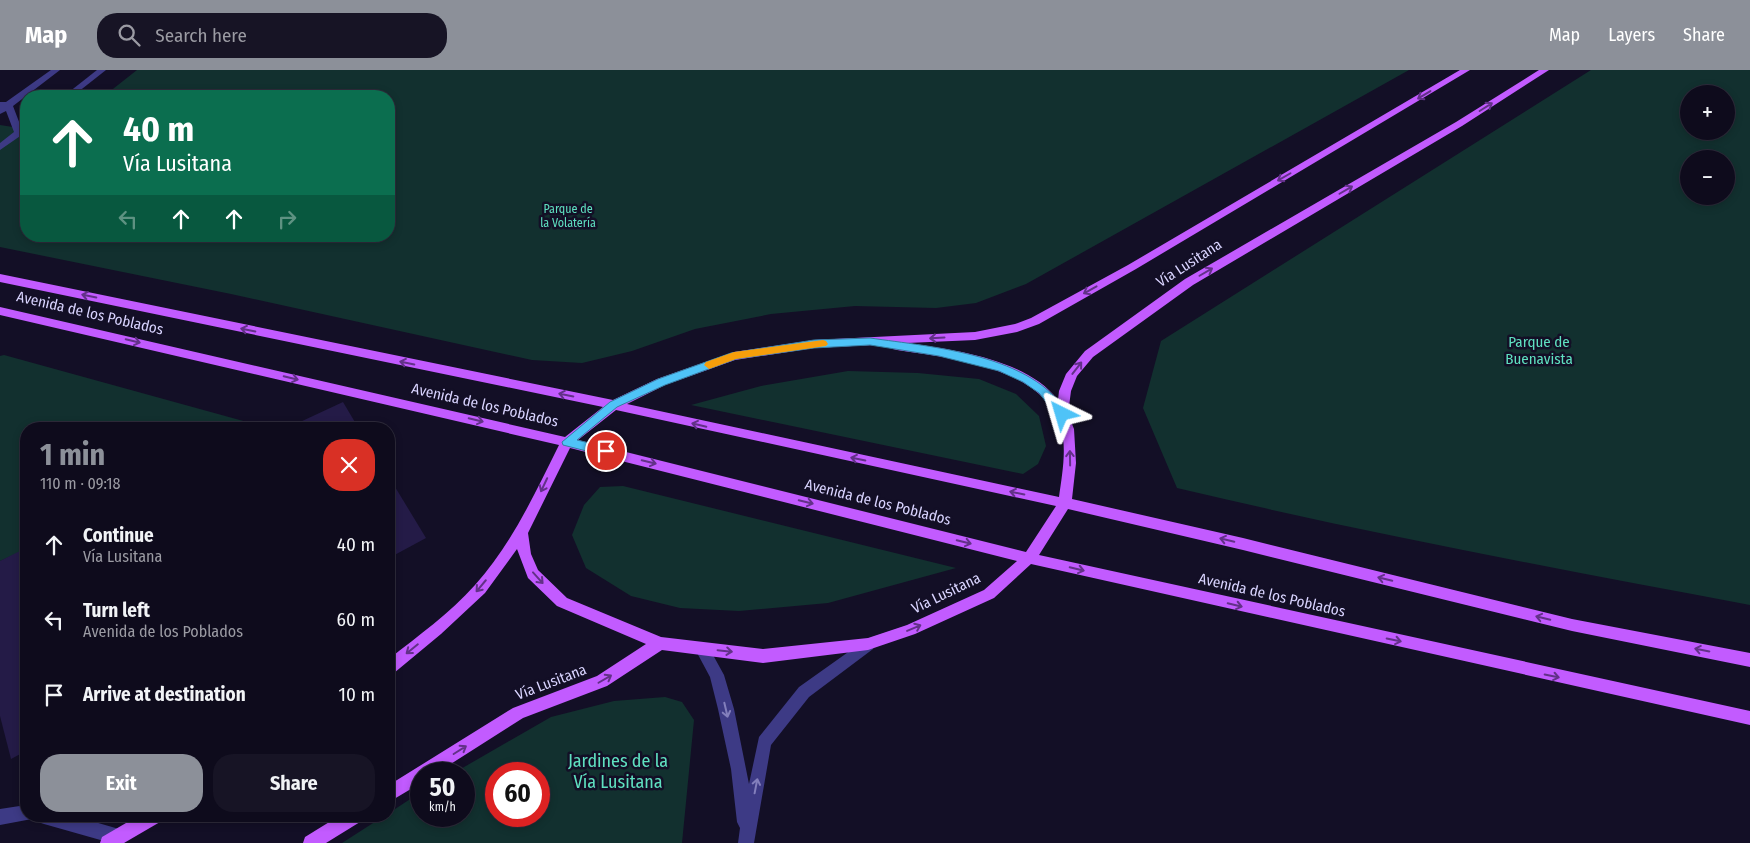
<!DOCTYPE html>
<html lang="en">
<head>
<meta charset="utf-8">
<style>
	body { margin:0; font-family:"Fira Sans Condensed",sans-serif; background:#171425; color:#f1f3f6; height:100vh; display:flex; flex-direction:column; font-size:19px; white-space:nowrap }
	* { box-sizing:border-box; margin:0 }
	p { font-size:16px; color:#9b9ba3 }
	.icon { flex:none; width:28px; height:28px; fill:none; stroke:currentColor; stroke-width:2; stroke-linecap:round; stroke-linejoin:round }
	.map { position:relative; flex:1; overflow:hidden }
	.details { position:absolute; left:20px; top:352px; width:375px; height:400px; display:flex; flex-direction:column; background:#0e0b1c; border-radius:20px; box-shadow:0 2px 8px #0003,0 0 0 1px #2e2b3b }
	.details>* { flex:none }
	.hud { position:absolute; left:20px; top:20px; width:375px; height:152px; border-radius:20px; box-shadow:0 2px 8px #0003,0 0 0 1px #2e2b3b; background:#0b6e4f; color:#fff; overflow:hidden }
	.buttons { position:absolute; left:1680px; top:15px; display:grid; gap:10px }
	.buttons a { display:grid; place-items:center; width:55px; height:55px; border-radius:50%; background:#0e0b1c; box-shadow:0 2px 8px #0003,0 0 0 1px #2e2b3b; font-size:25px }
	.speed { position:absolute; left:410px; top:692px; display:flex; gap:10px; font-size:25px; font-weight:700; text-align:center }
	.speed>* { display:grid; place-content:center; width:65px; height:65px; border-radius:50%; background:#0e0b1c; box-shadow:0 2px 8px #0003,0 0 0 1px #2e2b3b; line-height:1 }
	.speed small { font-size:12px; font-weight:400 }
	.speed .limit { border:8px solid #d22; background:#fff; color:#111 }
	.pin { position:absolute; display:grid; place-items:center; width:42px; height:42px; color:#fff; margin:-21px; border:2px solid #fff; border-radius:50%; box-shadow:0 1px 5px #0007 }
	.me { position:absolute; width:55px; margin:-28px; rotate:320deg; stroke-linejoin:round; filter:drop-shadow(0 0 4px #0008) }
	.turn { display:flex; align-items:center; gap:18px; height:105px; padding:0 20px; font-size:22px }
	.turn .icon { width:65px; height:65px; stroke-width:2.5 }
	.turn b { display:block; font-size:35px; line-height:42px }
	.lanes { display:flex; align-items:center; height:48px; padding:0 20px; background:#0003; justify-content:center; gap:25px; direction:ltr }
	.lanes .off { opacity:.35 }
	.round { display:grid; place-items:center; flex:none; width:52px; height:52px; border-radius:20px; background:#171425 }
	.headline { display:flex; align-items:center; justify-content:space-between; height:85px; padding:0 20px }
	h1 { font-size:30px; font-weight:700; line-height:38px; color:#8c9099 }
	.action { display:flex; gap:10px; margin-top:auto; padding:10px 20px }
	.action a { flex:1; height:58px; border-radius:20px; background:#8c9099; color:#fff; font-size:20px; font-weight:700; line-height:58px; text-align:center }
	.action a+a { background:#171425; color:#f1f3f6 }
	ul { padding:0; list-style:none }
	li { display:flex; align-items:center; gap:15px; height:75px; padding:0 20px }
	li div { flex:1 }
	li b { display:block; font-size:19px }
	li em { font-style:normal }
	header { display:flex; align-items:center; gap:30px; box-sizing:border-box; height:70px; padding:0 25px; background:#8c9099; color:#fff }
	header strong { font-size:24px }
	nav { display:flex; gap:28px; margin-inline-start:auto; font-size:18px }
	.search { width:350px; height:45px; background:#171425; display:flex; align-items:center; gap:12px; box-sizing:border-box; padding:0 18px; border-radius:20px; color:#9b9ba3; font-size:19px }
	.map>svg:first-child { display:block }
	.green { fill:#12302f; fill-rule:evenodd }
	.building { fill:#241b47 }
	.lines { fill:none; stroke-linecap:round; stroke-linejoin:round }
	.minor { fill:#3d3a85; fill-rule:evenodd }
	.major { fill:#c25bff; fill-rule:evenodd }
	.oneway { stroke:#623188 }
	.oneway2 { stroke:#837fbc }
	.route { fill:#4fc3f7; stroke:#337fa1 }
	.slow { fill:#f59e0b }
	.labels { text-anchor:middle; stroke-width:5; stroke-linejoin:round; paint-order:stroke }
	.far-park-label { font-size:12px; fill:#5fe0c0; stroke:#130f26 }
	.street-label { font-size:15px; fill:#d9d4ff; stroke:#130f26 }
	.park-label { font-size:15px; fill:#5fe0c0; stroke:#130f26 }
	.near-park-label { font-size:18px; fill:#5fe0c0; stroke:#130f26 }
</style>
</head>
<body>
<header>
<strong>Map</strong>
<div class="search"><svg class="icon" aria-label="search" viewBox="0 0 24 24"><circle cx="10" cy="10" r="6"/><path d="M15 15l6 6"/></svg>Search here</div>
<nav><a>Map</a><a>Layers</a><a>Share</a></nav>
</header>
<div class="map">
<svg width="1750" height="773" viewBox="0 0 1750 773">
	<rect width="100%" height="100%" fill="#130f26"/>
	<!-- green -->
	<g class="green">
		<path d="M137,0H1409L1026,214L976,233L936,238L855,236L771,244L695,259L632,281L582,293L532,290L231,224L0,177V55L26,59V166H389V26H104Z"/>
		<path d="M1591,0H1750V535C1558,499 1366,463 1177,418L1143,338L1161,271ZM1689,24H1726V61H1689ZM1689,89H1726V126H1689Z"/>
		<path d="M4,285L272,359H26V479L0,491V286Z"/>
		<path d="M848,301L918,303L979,309L1016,324L1039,346L1046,376L1038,394L1023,404L691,335L761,316Z"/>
		<path d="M623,416L956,498L828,533L739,541L680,538L631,526L586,498L572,465L584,435L600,417Z"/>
		<path d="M665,627L682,632L694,650L682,773H342L384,746H389V743L421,722V746H464V704H452L551,647L614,631ZM496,704H539V746H496Z"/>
	</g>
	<!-- building -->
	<g class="building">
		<path d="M343,332L359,359H285Z"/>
		<path d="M389,407L426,468L389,488Z"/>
		<path d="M26,478V681L11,689L0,646V491Z"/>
	</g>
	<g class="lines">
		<!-- minor -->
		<g class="minor">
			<path d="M51,0H60L13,36L21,57L26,55V62L0,80V73L14,62L6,41L0,44V32H6Z"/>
			<path d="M97,0H106L73,26H64Z"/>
			<path d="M868,568L873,569L875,574L873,579L809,627L771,675L754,773H738L740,758L737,752L731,699L718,639L710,607L695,579L697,574L702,572L707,574L724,605L734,639L749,714L759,667L799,617Z"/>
			<path d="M26,735V746H33L32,749L0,755V739Z"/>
			<path d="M36,746H74L119,759L125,761L127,767L124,773H111L44,754L38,752Z"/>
		</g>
		<!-- major -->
		<g class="major">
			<path d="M1460,0H1470L1136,199L1039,254L1017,262L975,270L907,273C955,280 1026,289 1058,330L1059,321L1066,304L1085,281L1185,209L1456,52L1539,0H1549L1462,56L1193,215L1093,287L1077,306L1071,321L1068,344L1074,359L1076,393L1072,429L1243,468L1572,549L1750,583V597L1572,561L1243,480L1068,439L1039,485L1750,641V655L1031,494L994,528L915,564L868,580L763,593L662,580L607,616L523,648L435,704H421V713L389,732V715L513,638L597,606L646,574L557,536L528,508L517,479L485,523L441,564L394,603L389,605V589C418,566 450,543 475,515C512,474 535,423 559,375L0,245V237L565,367L603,337L0,212V204L613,330L657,309L734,282L814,270L975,262L1015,254L1031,248L1128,195ZM892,274L893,279L897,280C949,288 1045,297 1061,358C1067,379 1062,405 1059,427L627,334L665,315L735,290L814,278ZM616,340L1056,436L1026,482L578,370ZM570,378L1017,491L984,520L907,555L868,568L763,579L661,567L567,528L538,500L531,484L528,463Z"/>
			<path d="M138,746H162L160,752L124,773H100L102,767Z"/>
			<path d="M339,746H362L360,752L326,773H303L305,767Z"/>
		</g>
	</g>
	<!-- one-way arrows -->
	<defs><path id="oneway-shaft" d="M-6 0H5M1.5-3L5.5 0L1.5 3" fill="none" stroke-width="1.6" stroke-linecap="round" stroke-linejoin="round" transform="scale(1.25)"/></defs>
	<g class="oneway">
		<use href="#oneway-shaft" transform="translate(1424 25) rotate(149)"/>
		<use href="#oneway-shaft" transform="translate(1486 37) rotate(-32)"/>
		<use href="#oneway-shaft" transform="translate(1284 107) rotate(150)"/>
		<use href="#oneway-shaft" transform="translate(1346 120) rotate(-30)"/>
		<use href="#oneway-shaft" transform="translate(1206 202) rotate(-30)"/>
		<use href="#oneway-shaft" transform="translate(1090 220) rotate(151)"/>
		<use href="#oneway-shaft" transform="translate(89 226) rotate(-168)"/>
		<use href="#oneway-shaft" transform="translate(248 260) rotate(-168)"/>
		<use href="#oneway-shaft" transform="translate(937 268) rotate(177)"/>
		<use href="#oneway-shaft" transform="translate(133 271) rotate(13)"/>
		<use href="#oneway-shaft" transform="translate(407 293) rotate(-168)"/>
		<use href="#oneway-shaft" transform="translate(1077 298) rotate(-52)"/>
		<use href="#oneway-shaft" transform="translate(291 308) rotate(13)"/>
		<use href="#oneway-shaft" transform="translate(566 325) rotate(-169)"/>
		<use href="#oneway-shaft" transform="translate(476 350) rotate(13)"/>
		<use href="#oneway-shaft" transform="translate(699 355) rotate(-167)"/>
		<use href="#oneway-shaft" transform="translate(1070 388) rotate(-91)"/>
		<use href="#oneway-shaft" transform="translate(858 389) rotate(-168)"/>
		<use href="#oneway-shaft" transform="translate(649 392) rotate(14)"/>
		<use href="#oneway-shaft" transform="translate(544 415) rotate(115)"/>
		<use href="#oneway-shaft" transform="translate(1017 423) rotate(-168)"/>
		<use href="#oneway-shaft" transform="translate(806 432) rotate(14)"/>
		<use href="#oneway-shaft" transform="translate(1227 470) rotate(-167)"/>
		<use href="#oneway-shaft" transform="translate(964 472) rotate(14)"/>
		<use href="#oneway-shaft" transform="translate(1077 499) rotate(13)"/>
		<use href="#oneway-shaft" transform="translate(538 508) rotate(48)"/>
		<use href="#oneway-shaft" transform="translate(1385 509) rotate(-166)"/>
		<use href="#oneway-shaft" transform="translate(481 516) rotate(130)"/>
		<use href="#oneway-shaft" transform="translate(1235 535) rotate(13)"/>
		<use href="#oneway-shaft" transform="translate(1543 548) rotate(-166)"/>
		<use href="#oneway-shaft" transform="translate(914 558) rotate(-23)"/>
		<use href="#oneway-shaft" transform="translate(1394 570) rotate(12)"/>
		<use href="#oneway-shaft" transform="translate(412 579) rotate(141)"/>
		<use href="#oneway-shaft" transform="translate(1702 580) rotate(-169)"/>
		<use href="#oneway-shaft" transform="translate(725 581) rotate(6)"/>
		<use href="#oneway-shaft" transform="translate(1552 606) rotate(12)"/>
		<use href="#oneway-shaft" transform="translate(605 609) rotate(-30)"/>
		<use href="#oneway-shaft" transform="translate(460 680) rotate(-32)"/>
	</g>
	<g class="oneway2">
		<use href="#oneway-shaft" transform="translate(726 640) rotate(77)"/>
		<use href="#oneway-shaft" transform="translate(756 716) rotate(-79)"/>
	</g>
	<!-- route -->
	<path class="route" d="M870,268C932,277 1033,284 1068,344L1066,347H1058L1039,323L1023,312L999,301L939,286L870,275L814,278L736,289L665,315L617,337L577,370L610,378L612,381L610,384L606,386L563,375L562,372L610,332L658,309L731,283L814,270Z"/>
	<!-- slow -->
	<path class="slow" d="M823,270L826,271L828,274L826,276L736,289L709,299L704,295L706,292L734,282Z"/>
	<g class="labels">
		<!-- far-park labels -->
		<g class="far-park-label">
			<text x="568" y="143">Parque de<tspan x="568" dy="14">la Volatería</tspan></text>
		</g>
		<!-- street labels -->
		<g class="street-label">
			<text transform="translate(1189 193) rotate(-33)" y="5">Vía Lusitana</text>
			<text transform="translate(90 243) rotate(13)" y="5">Avenida de los Poblados</text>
			<text transform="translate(485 335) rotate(13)" y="5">Avenida de los Poblados</text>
			<text transform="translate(878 432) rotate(14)" y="5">Avenida de los Poblados</text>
			<text transform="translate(946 523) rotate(-26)" y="5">Vía Lusitana</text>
			<text transform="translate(1272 525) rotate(13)" y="5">Avenida de los Poblados</text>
			<text transform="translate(551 612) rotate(-21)" y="5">Vía Lusitana</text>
		</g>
		<!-- park labels -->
		<g class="park-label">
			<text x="1539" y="277">Parque de<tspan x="1539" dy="17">Buenavista</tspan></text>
		</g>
		<!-- near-park labels -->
		<g class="near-park-label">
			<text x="618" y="697">Jardines de la<tspan x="618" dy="21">Vía Lusitana</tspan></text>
		</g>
	</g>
</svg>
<div class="buttons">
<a>+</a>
<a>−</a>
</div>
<div class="speed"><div>50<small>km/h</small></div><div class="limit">60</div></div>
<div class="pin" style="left:606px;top:381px;background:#d93025"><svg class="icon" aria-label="arrive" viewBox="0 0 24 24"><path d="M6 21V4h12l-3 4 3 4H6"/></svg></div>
<svg class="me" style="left:1062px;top:344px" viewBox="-20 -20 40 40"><path d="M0-17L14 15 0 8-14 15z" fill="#4fc3f7" stroke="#fff" stroke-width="4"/></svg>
<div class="hud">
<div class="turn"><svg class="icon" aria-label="ahead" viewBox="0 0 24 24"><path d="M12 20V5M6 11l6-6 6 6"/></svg><div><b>40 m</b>Vía Lusitana</div></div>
<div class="lanes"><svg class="icon off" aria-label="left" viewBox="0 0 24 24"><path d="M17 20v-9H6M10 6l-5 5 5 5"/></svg><svg class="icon" aria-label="ahead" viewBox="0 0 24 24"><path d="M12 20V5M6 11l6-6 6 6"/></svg><svg class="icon" aria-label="ahead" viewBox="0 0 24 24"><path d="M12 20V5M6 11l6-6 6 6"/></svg><svg class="icon off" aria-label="right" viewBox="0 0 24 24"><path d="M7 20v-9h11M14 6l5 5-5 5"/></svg></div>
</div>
<section class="details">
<div class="headline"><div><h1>1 min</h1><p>110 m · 09:18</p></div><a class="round" style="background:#d93025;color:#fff"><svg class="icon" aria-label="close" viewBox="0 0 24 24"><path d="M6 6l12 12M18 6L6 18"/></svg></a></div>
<ul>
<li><svg class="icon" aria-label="ahead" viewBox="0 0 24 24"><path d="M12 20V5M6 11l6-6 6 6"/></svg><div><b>Continue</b><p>Vía Lusitana</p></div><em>40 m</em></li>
<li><svg class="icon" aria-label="left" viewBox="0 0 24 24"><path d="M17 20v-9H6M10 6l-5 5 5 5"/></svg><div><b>Turn left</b><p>Avenida de los Poblados</p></div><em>60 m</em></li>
<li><svg class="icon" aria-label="arrive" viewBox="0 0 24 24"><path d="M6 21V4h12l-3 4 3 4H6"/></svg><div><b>Arrive at destination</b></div><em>10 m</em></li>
</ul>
<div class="action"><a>Exit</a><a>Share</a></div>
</section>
</div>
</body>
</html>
